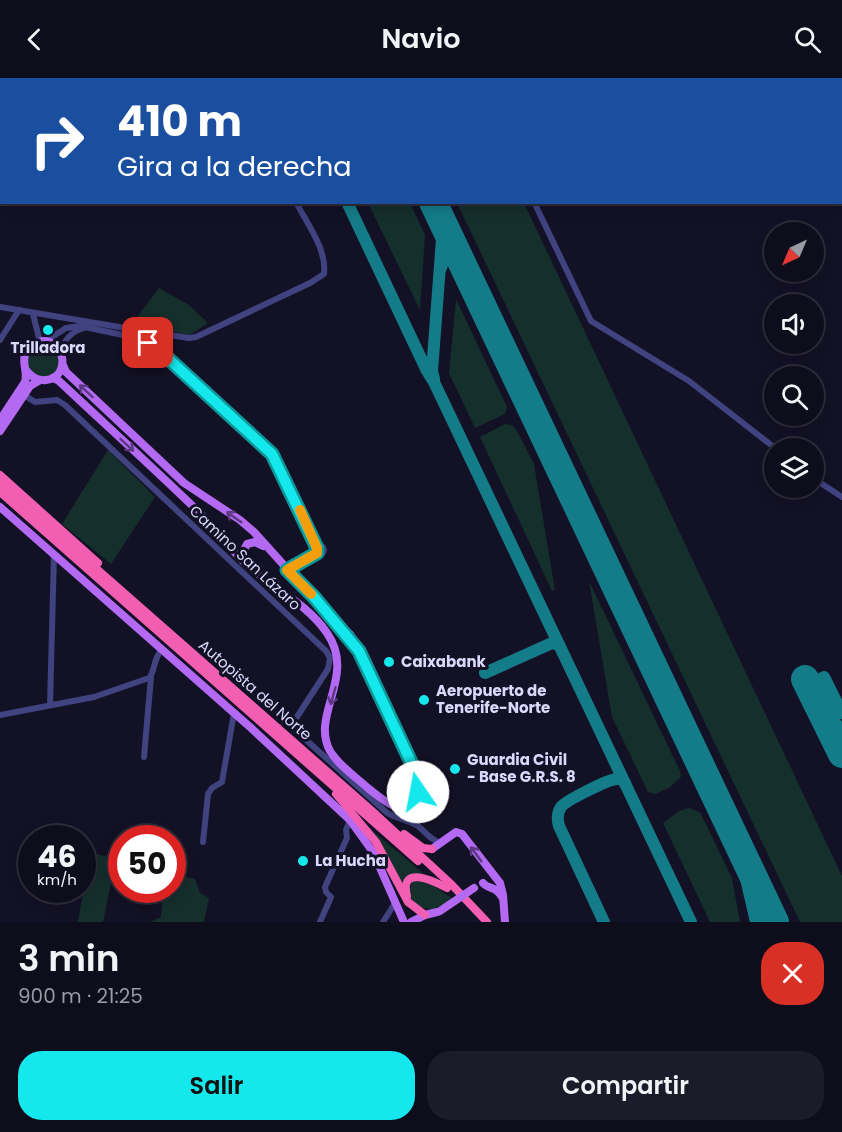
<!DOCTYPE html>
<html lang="es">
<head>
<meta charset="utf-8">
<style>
	body { margin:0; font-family:Poppins,sans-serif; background:#1c1b29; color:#f1f3f6; height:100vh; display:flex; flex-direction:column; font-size:22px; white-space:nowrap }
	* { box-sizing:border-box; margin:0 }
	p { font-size:20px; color:#9b9ca3 }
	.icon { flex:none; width:33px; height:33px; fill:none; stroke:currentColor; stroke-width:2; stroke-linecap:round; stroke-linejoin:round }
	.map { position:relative; height:844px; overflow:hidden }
	.side { display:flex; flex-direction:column; background:#0e0d1c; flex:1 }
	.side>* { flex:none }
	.hud { position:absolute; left:0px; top:0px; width:843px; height:126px; box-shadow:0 3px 15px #0003,0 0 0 2px #2e2d3b; background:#1a4fa0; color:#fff; overflow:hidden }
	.needle { width:39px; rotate:224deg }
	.tools { position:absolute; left:764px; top:144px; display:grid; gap:12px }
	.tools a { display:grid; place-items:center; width:60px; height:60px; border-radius:50%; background:#0e0d1c; box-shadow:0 3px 15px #0003,0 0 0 2px #2e2d3b; font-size:30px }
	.speed { position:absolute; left:18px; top:747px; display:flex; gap:12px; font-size:30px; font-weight:700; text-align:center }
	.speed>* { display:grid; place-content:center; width:78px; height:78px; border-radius:50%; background:#0e0d1c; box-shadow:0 3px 15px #0003,0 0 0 2px #2e2d3b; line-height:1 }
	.speed small { font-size:15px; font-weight:400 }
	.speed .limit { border:9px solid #d22; background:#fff; color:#111 }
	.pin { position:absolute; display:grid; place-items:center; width:51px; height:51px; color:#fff; margin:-26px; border-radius:12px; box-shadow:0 3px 9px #0006 }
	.me { position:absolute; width:66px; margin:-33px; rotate:348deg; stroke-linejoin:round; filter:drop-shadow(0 0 4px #0008) }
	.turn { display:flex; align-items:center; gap:21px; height:126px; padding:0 18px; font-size:27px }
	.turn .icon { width:78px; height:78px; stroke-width:2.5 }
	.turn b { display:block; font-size:42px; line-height:51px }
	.round { display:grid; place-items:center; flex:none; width:63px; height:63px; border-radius:24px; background:#1c1b29 }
	.head { display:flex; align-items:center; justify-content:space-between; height:102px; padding:0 18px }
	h1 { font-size:36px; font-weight:600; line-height:45px }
	.primary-button { display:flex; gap:12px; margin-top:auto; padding:12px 18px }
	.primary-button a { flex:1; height:69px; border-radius:24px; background:#15e8ec; color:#111; font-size:24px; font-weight:600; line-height:69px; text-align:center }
	.primary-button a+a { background:#1c1b29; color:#f1f3f6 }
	header { display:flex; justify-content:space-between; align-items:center; height:78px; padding:0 18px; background:#0e0d1c; font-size:27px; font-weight:600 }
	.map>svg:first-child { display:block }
	.green { fill:#152f2c }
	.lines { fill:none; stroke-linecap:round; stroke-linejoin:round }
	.taxiway { stroke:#147c88; stroke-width:12 }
	.runway { stroke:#147c88; stroke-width:28 }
	.minor { stroke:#404380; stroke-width:6 }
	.major { stroke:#b469f3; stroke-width:8 }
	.highway { stroke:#f25eb1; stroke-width:8 }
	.major-bridge { stroke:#b469f3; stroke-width:8 }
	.oneway { stroke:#5b3982 }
	.route-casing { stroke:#0e9799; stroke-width:15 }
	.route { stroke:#15e8ec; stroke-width:10 }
	.slow { stroke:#f59e0b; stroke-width:10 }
	.poi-dot { fill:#15e8ec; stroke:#131125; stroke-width:2 }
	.labels { text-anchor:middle; stroke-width:6; stroke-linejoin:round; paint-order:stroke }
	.poi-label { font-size:15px; font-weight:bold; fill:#dad9fc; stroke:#131125; text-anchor:start }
	.street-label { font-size:15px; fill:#dad9fc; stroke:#131125 }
</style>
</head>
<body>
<header><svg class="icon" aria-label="back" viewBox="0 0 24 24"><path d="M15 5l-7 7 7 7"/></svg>Navio<svg class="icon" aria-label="search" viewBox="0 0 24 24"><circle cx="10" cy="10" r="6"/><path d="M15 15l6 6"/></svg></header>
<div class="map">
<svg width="842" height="844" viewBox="0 0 842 844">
	<rect width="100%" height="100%" fill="#131125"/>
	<!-- green -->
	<g class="green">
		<path d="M368,125H410L425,157L420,232Z"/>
		<path d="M457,125H524L842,798V844H800Z"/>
		<path d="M159,210L189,227L208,245L190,257L131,247Z"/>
		<path d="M456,221L507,329L505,336L475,350L449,295Z"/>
		<circle cx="43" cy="283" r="16"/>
		<path d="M505,346L512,347L516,351L534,386L555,512L552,513L480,359Z"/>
		<path d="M108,372L155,419L111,486L62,446Z"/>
		<path d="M589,503L680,693L681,699L669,710L655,716L648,714L612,639Z"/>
		<path d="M689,730L700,734L732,800L740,844H710L663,745L679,733Z"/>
		<path d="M368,749L424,796H415L403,811Z"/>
		<path d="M90,774L116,781L103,844H78Z"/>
		<path d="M183,798L195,801L200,815L209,820L204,844H150L161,839L162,825L155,812H172L173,801Z"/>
		<path d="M417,802L427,803L453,821C440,830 426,837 413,823C408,817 409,812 412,804Z"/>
	</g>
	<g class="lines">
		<!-- taxiway -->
		<g class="taxiway">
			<path d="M287,0L288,2"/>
			<path d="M347,124L426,291L434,304L691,844"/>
			<path d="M433,124L442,161L432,293L434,301"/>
			<path d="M441,190L443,184L452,179L460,182L463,187"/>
			<path d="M485,595L552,565L559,567"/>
			<path d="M812,600L842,661"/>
			<path d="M814,604L824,599L842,635"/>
			<path d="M738,766L756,844"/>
			<path d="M604,844L559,748C557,741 557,735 561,729C565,723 609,701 617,701C621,701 622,702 625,705"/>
		</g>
		<!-- runway -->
		<g class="runway">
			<path d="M374,0L375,2"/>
			<path d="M433,124L775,844"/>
			<path d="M805,601L842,676"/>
		</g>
		<!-- minor -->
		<g class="minor">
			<path d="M152,0L155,2"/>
			<path d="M246,0L247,2"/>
			<path d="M476,0V2"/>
			<path d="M534,124L591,243L689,303L775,370"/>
			<path d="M0,229L149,254L189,260L196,259L310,205L324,196C327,171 307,146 296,124"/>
			<path d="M33,236L40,264"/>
			<path d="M0,262L19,232"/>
			<path d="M46,263L66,250L80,248L137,260L160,273L272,376L317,470"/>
			<path d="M61,274C64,261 71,254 84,250"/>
			<path d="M24,317L35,324L57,322L65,327L326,573L330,580L328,591L295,642V652L386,734C396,741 409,742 418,748C426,754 431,763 442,765"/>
			<path d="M813,400L842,419"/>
			<circle cx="320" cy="472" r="4"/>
			<path d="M287,492L317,475"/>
			<path d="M50,627L54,476"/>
			<path d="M0,637L94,619L149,600C155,594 153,581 162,571"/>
			<path d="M144,679L151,599"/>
			<path d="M203,764L208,716L212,710L222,704L234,635"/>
			<path d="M320,844L331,819L326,814L325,809L347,760L346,752L350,742"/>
			<path d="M383,844L395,825"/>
		</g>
		<!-- major -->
		<g class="major">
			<path d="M63,287L66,294L184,405L240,442L254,454L335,544L350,556L420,703"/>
			<path d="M53,300L59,303C108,349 157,393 205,440C219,454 230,471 244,484C270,509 306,524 327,555C357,598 310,637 330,673C339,688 356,699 369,711C382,721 400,738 417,727C422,723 425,718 425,712L418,698"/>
			<path d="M0,342L25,304C28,294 22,286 25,277C27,271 32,266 38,264C64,256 73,299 46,302C37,303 31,299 26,292"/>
			<path d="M0,353L30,308L40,302"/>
			<path d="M0,429L250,649L350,742L373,774L404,844"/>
			<path d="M247,483L243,474L247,466L255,464L263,468"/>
			<path d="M405,728C417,723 420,713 418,701"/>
			<path d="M432,771L456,754L462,756L500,805L503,817L505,844"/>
			<path d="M483,805C489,812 495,807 502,819"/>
			<path d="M411,844L425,837L437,834"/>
		</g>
		<!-- highway -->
		<g class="highway">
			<path d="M0,397L98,485"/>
			<path d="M0,406L371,732L452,807L487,844"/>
			<path d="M0,414L418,783"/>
			<path d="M336,716L376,764L408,824L425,837"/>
			<path d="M404,756L423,770L432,771"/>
			<path d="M407,818C399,786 434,803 447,810"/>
		</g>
		<!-- major-bridge -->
		<path class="major-bridge" d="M440,833L474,810"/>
	</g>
	<!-- one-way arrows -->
	<defs><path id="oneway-shaft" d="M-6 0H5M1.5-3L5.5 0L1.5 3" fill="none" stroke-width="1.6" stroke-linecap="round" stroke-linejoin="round" transform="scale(1.5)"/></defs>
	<g class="oneway">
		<use href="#oneway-shaft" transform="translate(86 313) rotate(-137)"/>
		<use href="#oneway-shaft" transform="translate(127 367) rotate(43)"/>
		<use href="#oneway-shaft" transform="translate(234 439) rotate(-145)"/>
		<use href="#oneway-shaft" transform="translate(333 618) rotate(106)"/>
		<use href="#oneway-shaft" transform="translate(476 776) rotate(-126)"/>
	</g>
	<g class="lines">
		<!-- route casing -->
		<g class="route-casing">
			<path id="route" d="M148,265L160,273L272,376L317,470V475L287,492L314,519L359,573L417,697L418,714"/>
		</g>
		<!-- route -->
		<use href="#route" class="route"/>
		<!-- slow -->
		<path class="slow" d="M300,432L317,470V475L287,492L311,516"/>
	</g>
	<!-- markers -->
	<g class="poi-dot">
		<circle cx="48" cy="252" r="6"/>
		<circle cx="389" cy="584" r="6"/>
		<circle cx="424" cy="622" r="6"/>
		<circle cx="455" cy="691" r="6"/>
		<circle cx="303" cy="783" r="6"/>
	</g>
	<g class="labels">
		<!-- poi labels -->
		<g class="poi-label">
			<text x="48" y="275" text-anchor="middle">Trilladora</text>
			<text x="401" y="589">Caixabank</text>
			<text x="436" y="618">Aeropuerto de<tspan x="436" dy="17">Tenerife-Norte</tspan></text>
			<text x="467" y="687">Guardia Civil<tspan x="467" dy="17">- Base G.R.S. 8</tspan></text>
			<text x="315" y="788">La Hucha</text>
		</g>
		<!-- street labels -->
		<g class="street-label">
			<text transform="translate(245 480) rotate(43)" y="5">Camino San Lázaro</text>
			<text transform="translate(255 612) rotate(41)" y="5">Autopista del Norte</text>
		</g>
	</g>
</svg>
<div class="tools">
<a><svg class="needle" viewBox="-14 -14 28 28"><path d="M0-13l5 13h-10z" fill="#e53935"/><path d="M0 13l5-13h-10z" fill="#9b9ca3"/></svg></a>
<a><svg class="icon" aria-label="sound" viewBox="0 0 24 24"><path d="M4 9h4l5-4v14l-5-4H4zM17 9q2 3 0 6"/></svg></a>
<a><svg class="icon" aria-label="search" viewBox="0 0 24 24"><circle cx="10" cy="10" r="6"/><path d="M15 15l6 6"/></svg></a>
<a><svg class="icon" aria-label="layers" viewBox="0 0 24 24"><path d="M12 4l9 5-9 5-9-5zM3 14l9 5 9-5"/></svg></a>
</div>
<div class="speed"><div>46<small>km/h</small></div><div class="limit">50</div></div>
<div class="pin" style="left:148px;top:265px;background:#d93025"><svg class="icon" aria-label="arrive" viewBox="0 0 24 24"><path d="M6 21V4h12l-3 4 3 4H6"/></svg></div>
<svg class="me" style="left:418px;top:714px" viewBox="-20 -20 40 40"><circle r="19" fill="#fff"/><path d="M0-13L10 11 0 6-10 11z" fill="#15e8ec"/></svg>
<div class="hud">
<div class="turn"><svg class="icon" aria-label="right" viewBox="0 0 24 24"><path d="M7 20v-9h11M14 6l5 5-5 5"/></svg><div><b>410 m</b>Gira a la derecha</div></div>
</div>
</div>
<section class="side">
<div class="head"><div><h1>3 min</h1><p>900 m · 21:25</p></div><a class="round" style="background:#d93025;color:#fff"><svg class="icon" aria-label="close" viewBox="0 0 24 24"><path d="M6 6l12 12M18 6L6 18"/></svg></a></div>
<div class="primary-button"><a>Salir</a><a>Compartir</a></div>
</section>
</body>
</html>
